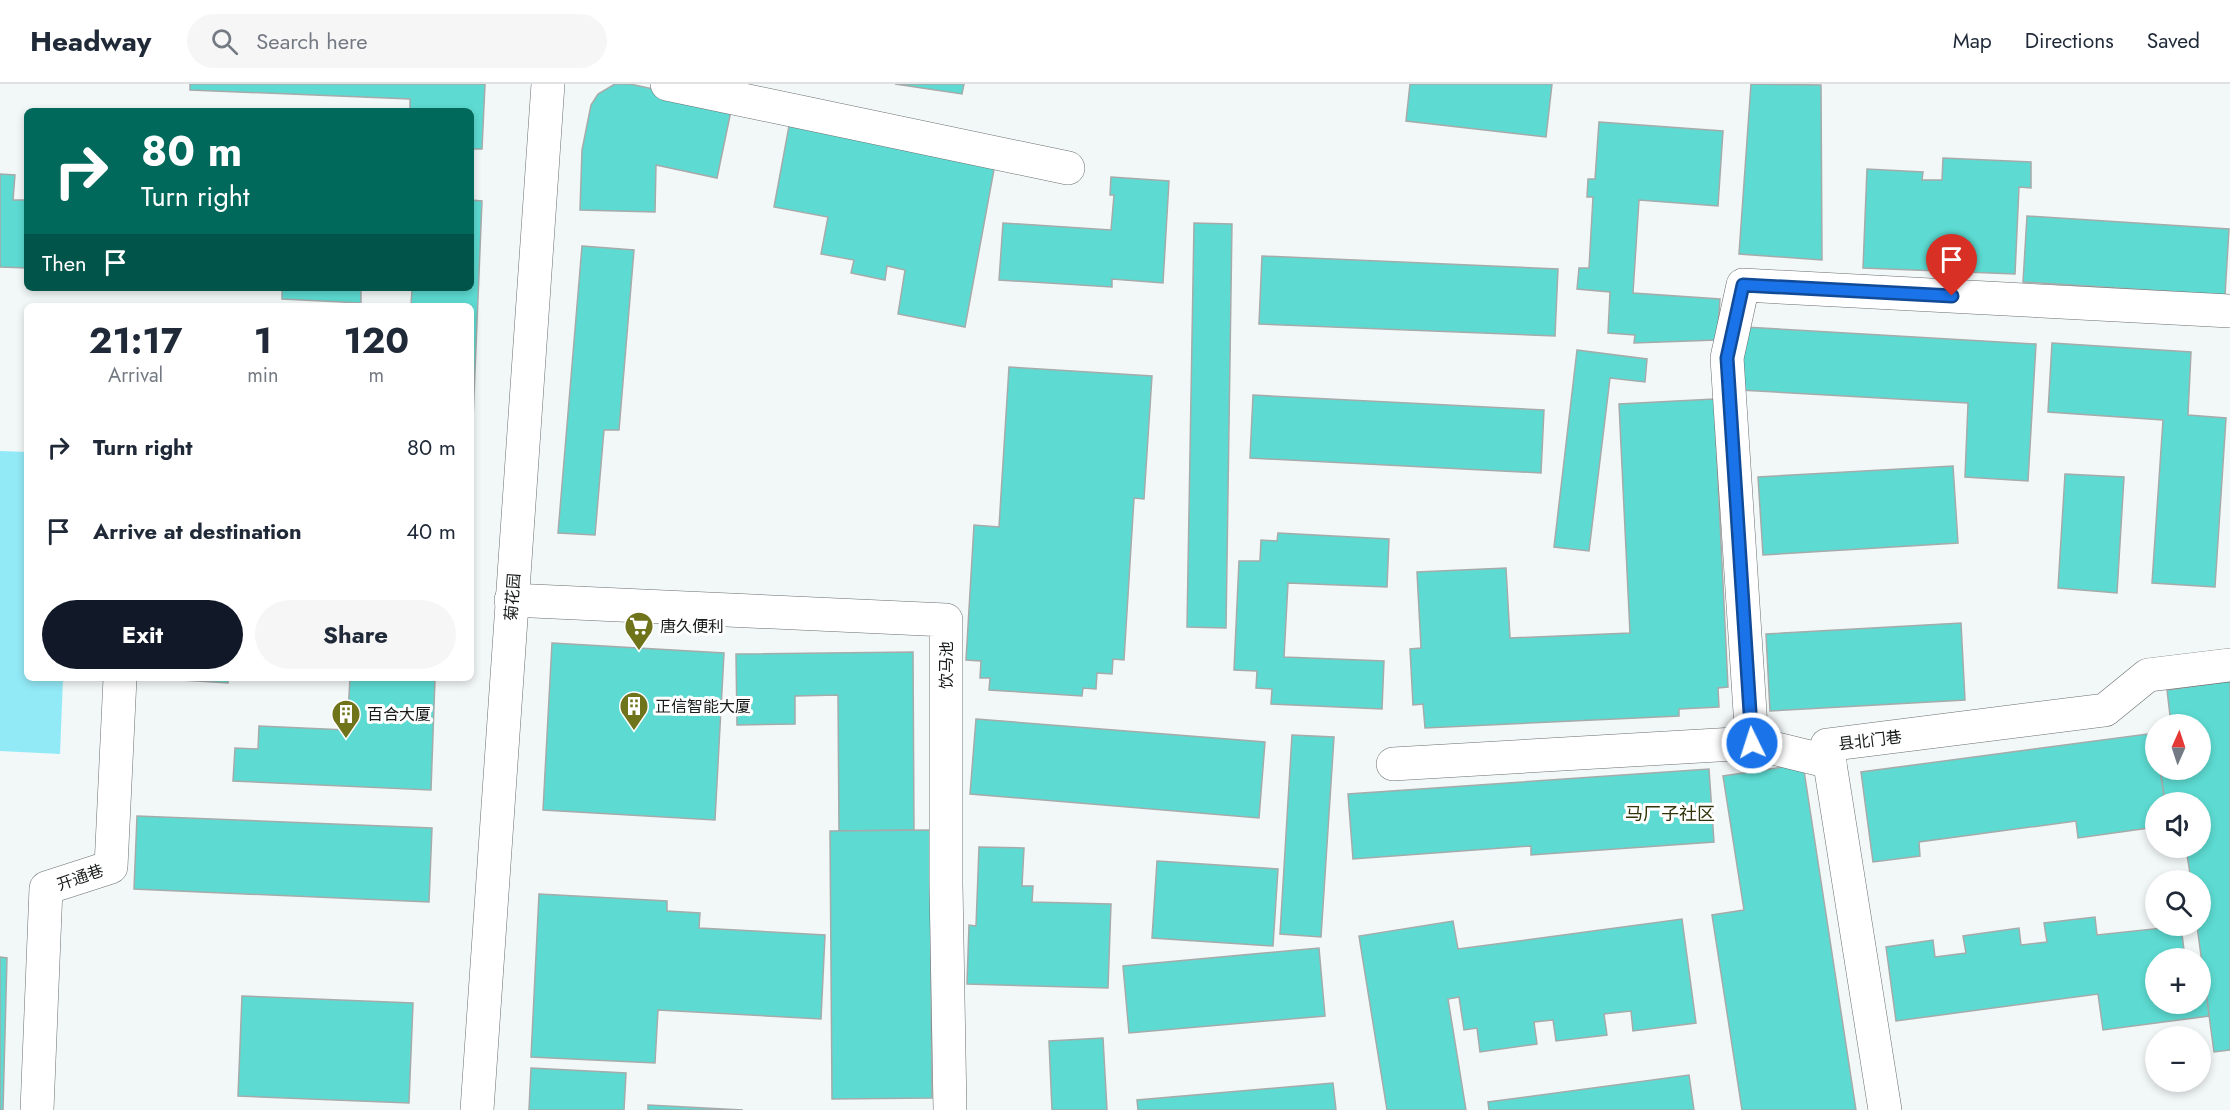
<!DOCTYPE html>
<html lang="en">
<head>
<meta charset="utf-8">
<style>
	body { margin:0; font-family:Jost,"Noto Sans SC",sans-serif; background:#f6f6f7; color:#1f2937; height:100vh; display:flex; flex-direction:column; font-size:22px; white-space:nowrap }
	* { box-sizing:border-box; margin:0 }
	p { font-size:20px; color:#747a83 }
	.icon { flex:none; width:33px; height:33px; fill:none; stroke:currentColor; stroke-width:2; stroke-linecap:round; stroke-linejoin:round }
	.map { position:relative; flex:1; overflow:hidden }
	.drawer { position:absolute; left:24px; top:219px; width:450px; height:378px; display:flex; flex-direction:column; background:#fff; border-radius:9px; box-shadow:0 3px 9px #0003 }
	.drawer>* { flex:none }
	.hud { position:absolute; left:24px; top:24px; width:450px; height:183px; border-radius:9px; box-shadow:0 3px 9px #0003; background:#00695c; color:#fff; overflow:hidden }
	.needle { width:39px; rotate:3deg }
	.fabs { position:absolute; left:2145px; top:630px; display:grid; gap:12px }
	.fabs a { display:grid; place-items:center; width:66px; height:66px; border-radius:50%; background:#fff; box-shadow:0 3px 9px #0003; font-size:30px }
	.pin { position:absolute; display:grid; place-items:center; width:51px; height:51px; color:#fff; margin:-62px -26px; border-radius:50% 50% 50% 0; rotate:-45deg; box-shadow:0 0 6px #0007 }
	.pin .icon { rotate:45deg }
	.me { position:absolute; width:66px; margin:-33px; rotate:356deg; stroke-linejoin:round; filter:drop-shadow(0 0 4px #0008) }
	.turn { display:flex; align-items:center; gap:21px; height:126px; padding:0 18px; font-size:27px }
	.turn .icon { width:78px; height:78px; stroke-width:2.5 }
	.turn b { display:block; font-size:42px; line-height:51px }
	.then { display:flex; align-items:center; height:57px; padding:0 18px; background:#0003; gap:12px; font-size:22px }
	.eta { display:flex; justify-content:space-evenly; align-items:center; height:102px; text-align:center }
	.eta b { font-size:36px; font-weight:700; line-height:42px }
	.button { display:flex; gap:12px; margin-top:auto; padding:12px 18px }
	.button a { flex:1; height:69px; border-radius:36px; background:#111827; color:#fff; font-size:24px; font-weight:700; line-height:69px; text-align:center }
	.button a+a { background:#f6f6f7; color:#1f2937 }
	ul { padding:0; list-style:none }
	li { display:flex; align-items:center; gap:18px; height:84px; padding:0 18px }
	li div { flex:1 }
	li b { display:block; font-size:22px }
	li em { font-style:normal }
	header { display:flex; align-items:center; gap:36px; box-sizing:border-box; height:84px; padding:0 30px; background:#fff; border-bottom:2px solid #e0e1e3 }
	header strong { font-size:28px }
	nav { display:flex; gap:33px; margin-inline-start:auto; font-size:21px }
	.search { width:420px; height:54px; background:#f6f6f7; display:flex; align-items:center; gap:15px; box-sizing:border-box; padding:0 21px; border-radius:33px; color:#747a83; font-size:22px }
	.map>svg:first-child { display:block }
	.green { fill:#93eaf7 }
	.building { fill:#5ddbd2; stroke:#a5abaa; stroke-width:1.5 }
	.lines { fill:none; stroke-linecap:round; stroke-linejoin:round }
	.minor-casing { stroke:#6a6f6f; stroke-width:34 }
	.minor { stroke:#fff; stroke-width:33 }
	.route-casing { stroke:#114b97; stroke-width:15 }
	.route { stroke:#1a73e8; stroke-width:10 }
	.labels { text-anchor:middle; stroke-width:6; stroke-linejoin:round; paint-order:stroke }
	.street-label { font-size:16px; fill:#1a1c1c; stroke:#fff }
	.poi-label { font-size:16px; fill:#1a1c1c; stroke:#fff; text-anchor:start }
	.neighbourhood-label { font-size:18px; fill:#31340a; stroke:#fff }
</style>
</head>
<body>
<header>
<strong>Headway</strong>
<div class="search"><svg class="icon" aria-label="search" viewBox="0 0 24 24"><circle cx="10" cy="10" r="6"/><path d="M15 15l6 6"/></svg>Search here</div>
<nav><a>Map</a><a>Directions</a><a>Saved</a></nav>
</header>
<div class="map">
<svg width="2230" height="1026" viewBox="0 0 2230 1026">
	<rect width="100%" height="100%" fill="#f2f7f8"/>
	<!-- green -->
	<path class="green" d="M0,367L27,368V594H63L60,670L0,667Z"/>
	<!-- building -->
	<g class="building">
		<path d="M190,0H485L482,65H471V27H410V15L190,6Z"/>
		<path d="M615,0H630L732,22L717,94L656,81L655,128L580,126L582,66L591,21L598,10Z"/>
		<path d="M895,0H964L962,10Z"/>
		<path d="M1410,0H1552L1546,53L1406,37Z"/>
		<path d="M1751,0L1821,1L1822,176L1739,170Z"/>
		<path d="M1599,38L1723,47L1718,122L1639,116L1633,209L1720,215L1717,256L1634,259L1635,251L1608,249L1610,208L1577,205L1579,184H1589L1593,113H1587L1588,95H1595Z"/>
		<path d="M789,42L995,80L965,243L898,230L905,186L887,182L885,196L851,189L854,176L821,170L828,133L774,123Z"/>
		<path d="M1943,74L2031,78V104L2019,103L2015,190L1863,184L1867,85L1923,88L1922,96H1942Z"/>
		<path d="M0,90L15,91L13,116H27V184L0,183Z"/>
		<path d="M1111,93L1169,97L1163,199L1112,195V203L999,196L1003,139L1111,146L1114,111H1110Z"/>
		<path d="M471,116L482,117L473,336H471V222H411L412,204H471Z"/>
		<path d="M2027,132L2229,145L2225,211L2023,198Z"/>
		<path d="M1194,139L1232,140L1226,544L1187,543Z"/>
		<path d="M582,162L634,166L619,346H604L595,451L558,449Z"/>
		<path d="M1262,172L1558,185L1555,252L1259,240Z"/>
		<path d="M282,204H361V219L282,215Z"/>
		<path d="M1744,243L2036,260L2028,397L1965,393L1968,319L1740,306Z"/>
		<path d="M2052,259L2191,268L2188,331L2226,334L2215,503L2152,499L2163,336L2048,328Z"/>
		<path d="M1577,266L1647,275L1645,298L1610,294L1589,467L1554,463Z"/>
		<path d="M1009,283L1152,292L1144,415L1134,414L1124,576L1113,575L1112,590L1097,589L1096,605L1083,604L1082,612L989,606L990,594H980L981,577L966,576L974,441L999,443Z"/>
		<path d="M1253,311L1544,326L1541,389L1250,374Z"/>
		<path d="M1714,315L1728,603L1718,604L1719,623L1679,625V632L1425,644L1423,620L1413,621L1410,565L1421,564L1417,488L1506,484L1510,554L1630,549L1619,320Z"/>
		<path d="M1953,382L1958,459L1763,471L1758,393Z"/>
		<path d="M2065,390L2124,393L2117,509L2058,504Z"/>
		<path d="M1278,449L1389,455L1387,503L1288,499L1284,573L1384,577L1382,625L1271,620L1272,605L1256,604L1257,587L1234,586L1239,477H1260L1261,456L1277,457Z"/>
		<path d="M1961,539L1965,616L1770,627L1766,550Z"/>
		<path d="M552,559L724,569L715,736L543,726Z"/>
		<path d="M913,568L914,746L839,747L838,611L795,612V640L737,641L736,570Z"/>
		<path d="M149,594H228V599Z"/>
		<path d="M350,594L435,595L431,706L233,697L235,664L258,665L259,642L347,646Z"/>
		<path d="M2230,597V966L2214,968L2197,842H2200V796H2191L2186,764H2200V718H2165L2160,686H2200V640H2171L2167,606Z"/>
		<path d="M976,635L1265,658L1259,734L970,710Z"/>
		<path d="M2155,649L2156,686H2160L2165,718H2156V743L2078,754L2076,737L1919,758L1920,772L1873,778L1861,688Z"/>
		<path d="M1292,651L1334,653L1321,853L1280,850Z"/>
		<path d="M1803,680L1856,1026H1742L1712,831L1744,826L1723,692Z"/>
		<path d="M1709,685L1714,758L1531,771V762L1353,775L1348,710Z"/>
		<path d="M137,732L432,744L429,818L134,805Z"/>
		<path d="M930,746L932,1014L832,1015L830,747Z"/>
		<path d="M979,763L1024,764L1022,802H1033L1032,818L1111,820L1108,904L967,900L969,841L976,842Z"/>
		<path d="M1157,777L1278,785L1273,862L1152,854Z"/>
		<path d="M539,810L667,817V827L700,829L699,844L825,851L821,935L658,926L655,979L531,973Z"/>
		<path d="M2095,833L2097,851L2181,842L2185,874H2156V920H2200V890L2204,889L2209,932L2103,946L2098,910L1896,937L1886,863L1933,856L1935,873L1966,869L1963,852L2019,844L2021,861L2047,858L2044,839Z"/>
		<path d="M1682,835L1696,939L1633,947L1631,927L1604,930L1607,951L1556,957L1553,936L1534,938L1537,960L1480,968L1477,944L1464,946L1459,913L1448,915L1466,1026H1387L1359,852L1453,837L1458,865Z"/>
		<path d="M1319,864L1325,932L1129,949L1123,882Z"/>
		<path d="M0,873L7,874L3,1026H0Z"/>
		<path d="M242,912L413,919L409,1019L238,1012Z"/>
		<path d="M1103,954L1107,1026H1052L1049,957Z"/>
		<path d="M531,984L626,989L624,1026H529Z"/>
		<path d="M1689,991L1694,1026H1489L1488,1018Z"/>
		<path d="M1333,999L1336,1026H1138L1137,1016Z"/>
		<path d="M648,1021L743,1026H648Z"/>
	</g>
	<g class="lines">
		<!-- minor casing -->
		<g class="minor-casing">
			<g id="minor">
				<path d="M667,0L1068,84"/>
				<path d="M511,516L946,536V800L950,1026"/>
				<path d="M1830,678L1752,659L1727,274L1743,201L2230,227"/>
				<path d="M1393,680L1752,659"/>
				<path d="M37,1026L46,804L111,783L120,594"/>
				<path d="M477,1026L548,0"/>
				<path d="M1885,1026L1827,661L2105,626L2148,591L2230,581"/>
			</g>
		</g>
		<!-- minor -->
		<use href="#minor" class="minor"/>
	</g>
	<g class="lines">
		<!-- route casing -->
		<g class="route-casing">
			<path id="route" d="M1752,659L1727,274L1743,201L1952,212"/>
		</g>
		<!-- route -->
		<use href="#route" class="route"/>
	</g>
	<!-- icons -->
	<defs>
		<g id="supermarket-pin" transform="scale(1.5)"><path d="M0 17L-7.5 6A9.5 9.5 0 1 1 7.5 6Z" fill="#6f731a" stroke="#fff"/><path d="M-6-5.5h2.5l.6 2H6L4.5 2H-2.5L-4.4-4H-6ZM-1.5 3.2a1.3 1.3 0 1 0 .1 0ZM3 3.2a1.3 1.3 0 1 0 .1 0Z" fill="#fff"/></g>
		<g id="building-pin" transform="scale(1.5)"><path d="M0 17L-7.5 6A9.5 9.5 0 1 1 7.5 6Z" fill="#6f731a" stroke="#fff"/><path d="M-4-6H4V6H1V3H-1V6H-4ZM-2.5-4.3h1.7v1.8h-1.7ZM.8-4.3h1.7v1.8H.8ZM-2.5-1h1.7V.8h-1.7ZM.8-1h1.7V.8H.8Z" fill="#fff"/></g>
	</defs>
	<g fill-rule="evenodd">
		<use href="#supermarket-pin" x="639" y="542"/>
		<use href="#building-pin" x="634" y="622"/>
		<use href="#building-pin" x="346" y="630"/>
	</g>
	<g class="labels">
		<!-- street labels -->
		<g class="street-label">
			<text transform="translate(512 513) rotate(-86)" y="6">菊花园</text>
			<text transform="translate(946 581) rotate(-90)" y="6">饮马池</text>
			<text transform="translate(1870 656) rotate(-7)" y="6">县北门巷</text>
			<text transform="translate(80 793) rotate(-19)" y="6">开通巷</text>
		</g>
		<!-- poi labels -->
		<g class="poi-label">
			<text x="660" y="548">唐久便利</text>
			<text x="655" y="628">正信智能大厦</text>
			<text x="367" y="636">百合大厦</text>
		</g>
		<!-- neighbourhood labels -->
		<g class="neighbourhood-label">
			<text x="1670" y="736">马厂子社区</text>
		</g>
	</g>
</svg>
<div class="fabs">
<a><svg class="needle" viewBox="-14 -14 28 28"><path d="M0-13l5 13h-10z" fill="#e53935"/><path d="M0 13l5-13h-10z" fill="#747a83"/></svg></a>
<a><svg class="icon" aria-label="sound" viewBox="0 0 24 24"><path d="M4 9h4l5-4v14l-5-4H4zM17 9q2 3 0 6"/></svg></a>
<a><svg class="icon" aria-label="search" viewBox="0 0 24 24"><circle cx="10" cy="10" r="6"/><path d="M15 15l6 6"/></svg></a>
<a>+</a>
<a>−</a>
</div>
<div class="pin" style="left:1952px;top:212px;background:#d93025"><svg class="icon" aria-label="arrive" viewBox="0 0 24 24"><path d="M6 21V4h12l-3 4 3 4H6"/></svg></div>
<svg class="me" style="left:1752px;top:659px" viewBox="-20 -20 40 40"><circle r="17" fill="#1a73e8" stroke="#fff" stroke-width="3"/><path d="M0-11L8 9 0 5-8 9z" fill="#fff"/></svg>
<div class="hud">
<div class="turn"><svg class="icon" aria-label="right" viewBox="0 0 24 24"><path d="M7 20v-9h11M14 6l5 5-5 5"/></svg><div><b>80 m</b>Turn right</div></div>
<div class="then">Then<svg class="icon" aria-label="arrive" viewBox="0 0 24 24"><path d="M6 21V4h12l-3 4 3 4H6"/></svg></div>
</div>
<section class="drawer">
<div class="eta">
<div><b>21:17</b><p>Arrival</p></div>
<div><b>1</b><p>min</p></div>
<div><b>120</b><p>m</p></div>
</div>
<ul>
<li><svg class="icon" aria-label="right" viewBox="0 0 24 24"><path d="M7 20v-9h11M14 6l5 5-5 5"/></svg><div><b>Turn right</b></div><em>80 m</em></li>
<li><svg class="icon" aria-label="arrive" viewBox="0 0 24 24"><path d="M6 21V4h12l-3 4 3 4H6"/></svg><div><b>Arrive at destination</b></div><em>40 m</em></li>
</ul>
<div class="button"><a>Exit</a><a>Share</a></div>
</section>
</div>
</body>
</html>
